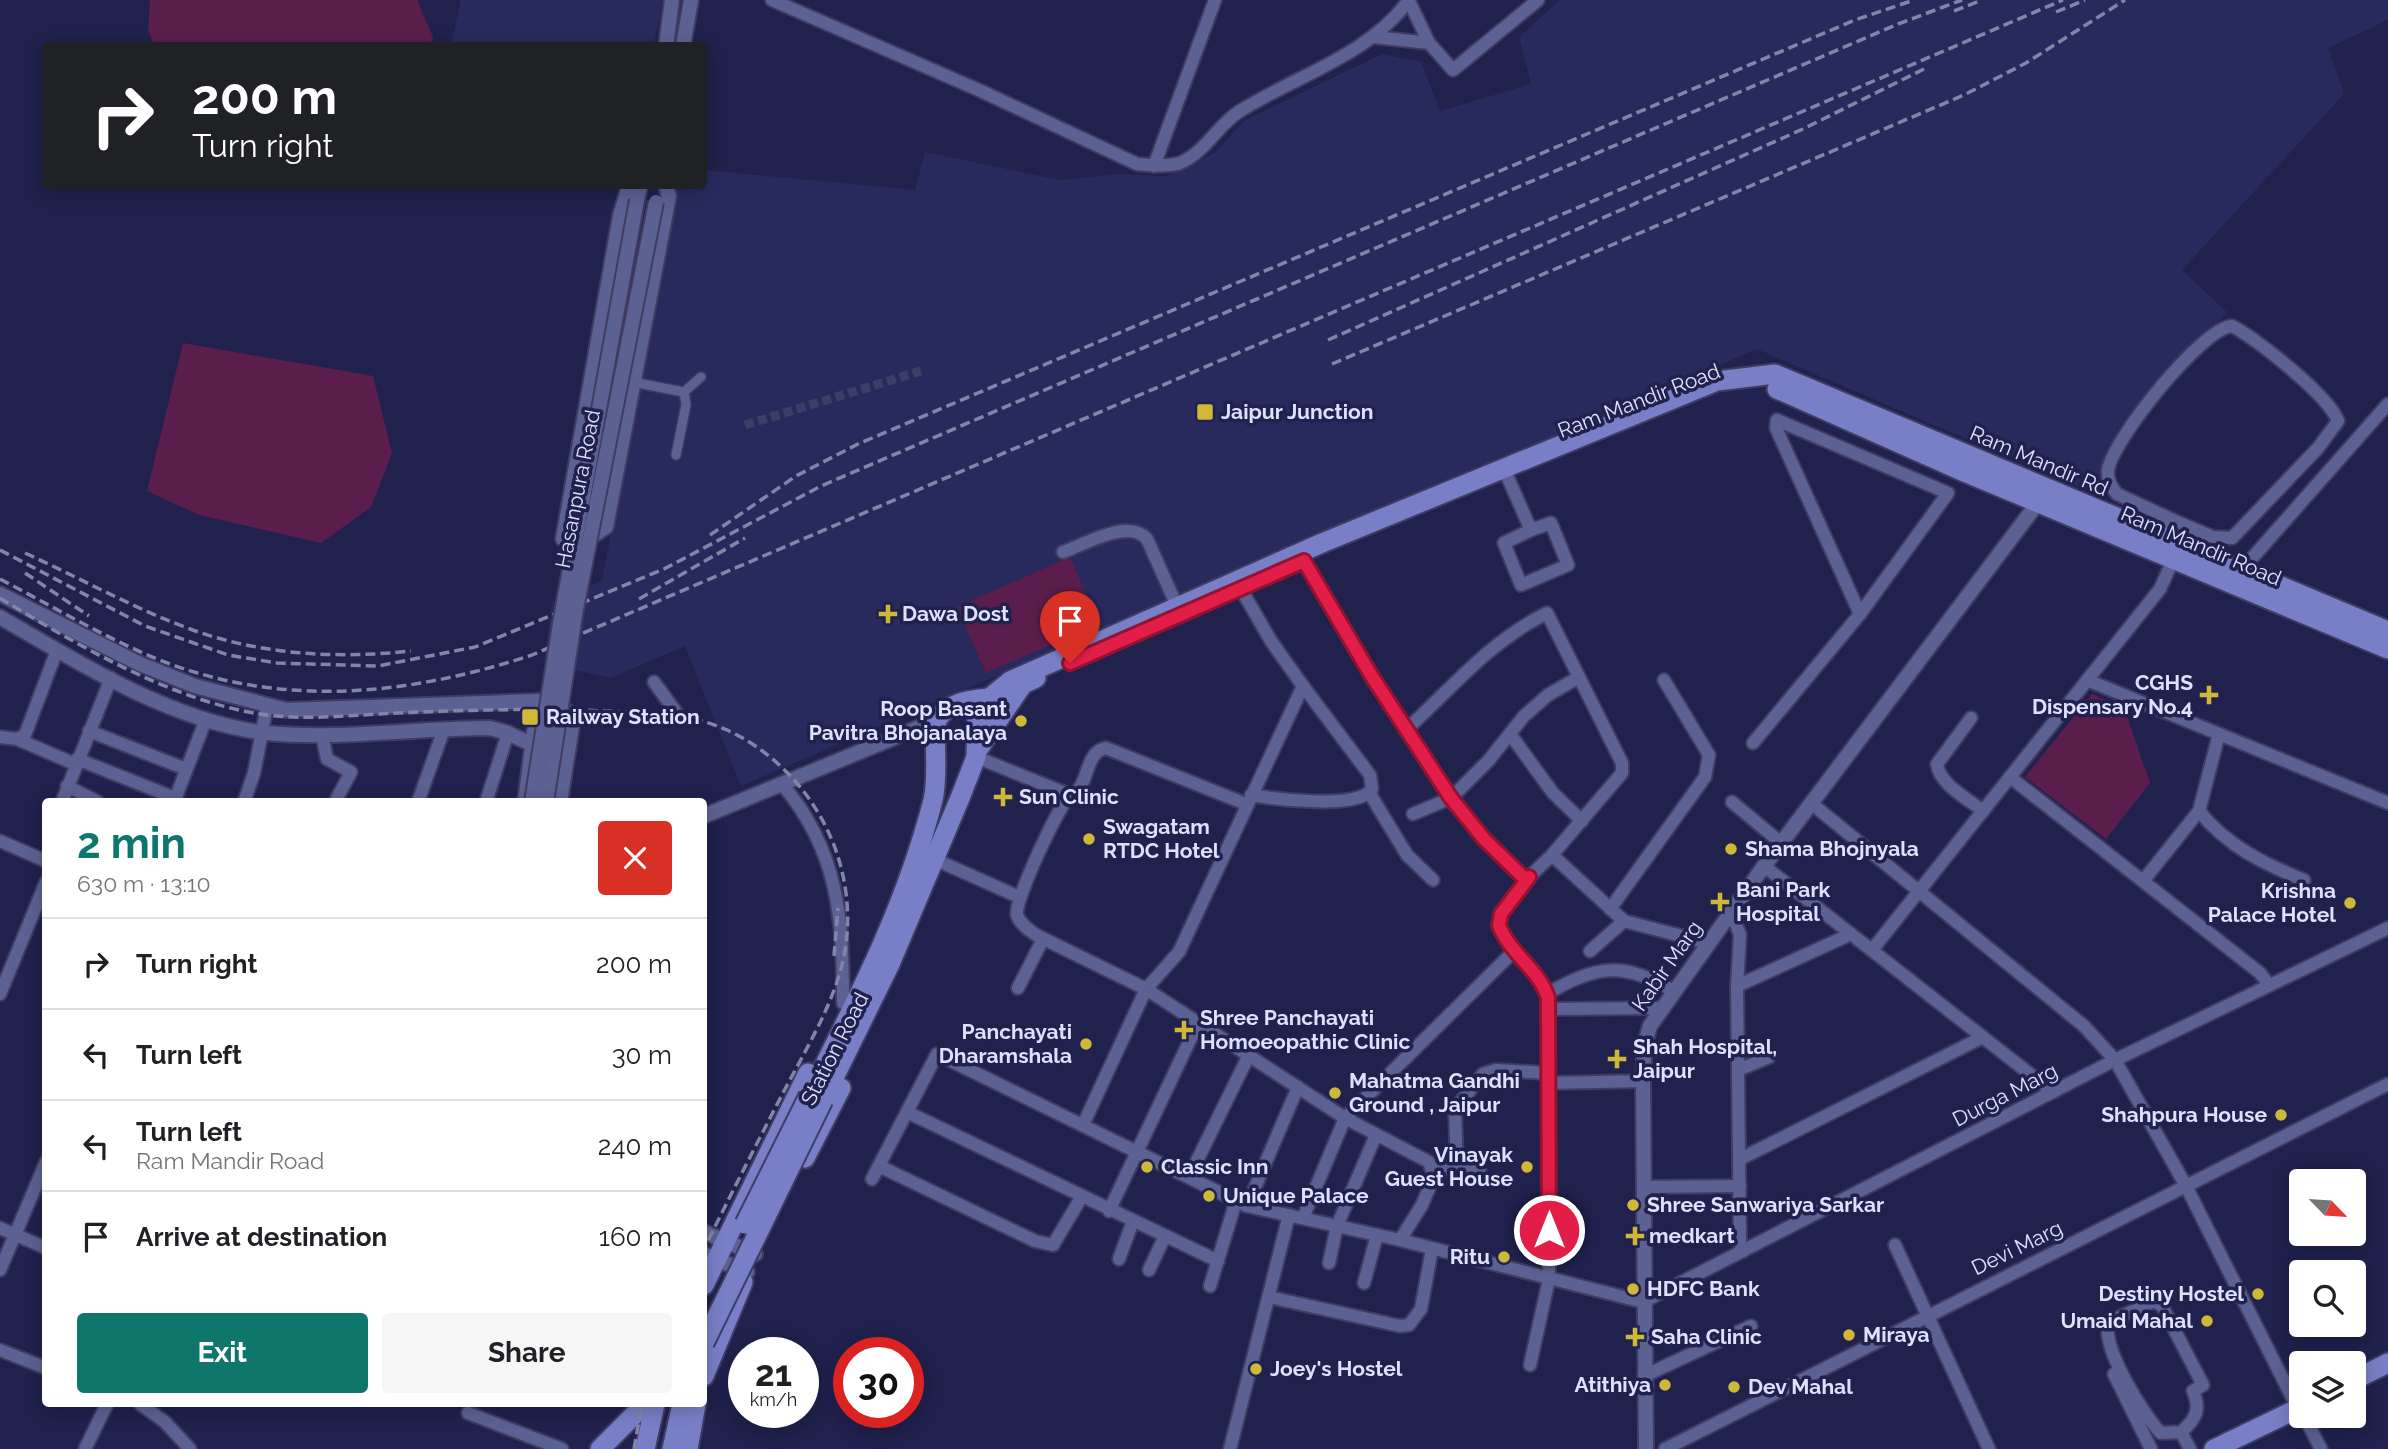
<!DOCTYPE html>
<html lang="en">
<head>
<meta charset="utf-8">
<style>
	body { margin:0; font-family:Raleway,sans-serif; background:#f6f6f6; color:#202124; height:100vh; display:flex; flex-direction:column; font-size:26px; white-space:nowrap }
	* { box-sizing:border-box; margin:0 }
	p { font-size:23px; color:#757577 }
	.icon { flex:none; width:38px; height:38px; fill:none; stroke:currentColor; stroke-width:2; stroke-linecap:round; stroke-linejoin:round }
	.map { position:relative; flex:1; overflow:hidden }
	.sheet { position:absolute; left:42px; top:798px; width:665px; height:609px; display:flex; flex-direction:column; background:#fff; border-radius:7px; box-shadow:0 4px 18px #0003 }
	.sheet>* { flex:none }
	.top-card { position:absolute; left:42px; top:42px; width:665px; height:147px; border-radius:7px; box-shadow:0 4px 18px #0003; background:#202124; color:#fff; overflow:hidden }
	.needle { width:46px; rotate:115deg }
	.controls { position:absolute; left:2289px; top:1169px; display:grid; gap:14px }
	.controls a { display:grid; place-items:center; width:77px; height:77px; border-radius:7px; background:#fff; box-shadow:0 4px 18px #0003; font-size:35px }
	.speed { position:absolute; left:728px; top:1337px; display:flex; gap:14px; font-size:35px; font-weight:700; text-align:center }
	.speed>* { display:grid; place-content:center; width:91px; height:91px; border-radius:50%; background:#fff; box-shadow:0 4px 18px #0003; line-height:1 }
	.speed small { font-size:18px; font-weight:400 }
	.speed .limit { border:10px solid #d22; background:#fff; color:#111 }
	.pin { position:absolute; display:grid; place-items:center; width:60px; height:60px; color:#fff; margin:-72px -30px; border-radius:50% 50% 50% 0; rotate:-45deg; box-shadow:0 0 7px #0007 }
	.pin .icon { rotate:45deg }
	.me { position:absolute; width:77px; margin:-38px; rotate:0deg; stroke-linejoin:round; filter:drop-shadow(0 0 5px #0008) }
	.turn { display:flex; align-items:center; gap:24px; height:147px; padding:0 35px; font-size:32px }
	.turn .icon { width:91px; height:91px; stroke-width:2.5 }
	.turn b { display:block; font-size:49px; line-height:60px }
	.round { display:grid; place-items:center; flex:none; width:74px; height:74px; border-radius:7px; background:#f6f6f6 }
	.summary { display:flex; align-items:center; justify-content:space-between; height:119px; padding:0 35px }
	h1 { font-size:42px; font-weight:700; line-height:52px; color:#0f766e }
	.primary-button { display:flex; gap:14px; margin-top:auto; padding:14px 35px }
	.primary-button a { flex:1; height:80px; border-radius:7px; background:#0f766e; color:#fff; font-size:28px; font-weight:700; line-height:80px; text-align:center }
	.primary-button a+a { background:#f6f6f6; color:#202124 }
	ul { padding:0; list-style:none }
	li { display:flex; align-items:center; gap:21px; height:91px; padding:0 35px; border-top:2px solid #e0e0e0 }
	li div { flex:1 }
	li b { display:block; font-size:26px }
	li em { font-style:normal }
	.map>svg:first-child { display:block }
	.built { fill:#282a5d }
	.green { fill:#5b1e4c }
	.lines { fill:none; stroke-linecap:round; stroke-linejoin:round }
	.pedestrian-tunnel { stroke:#3c3e68; stroke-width:9; stroke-dasharray:9 4.5; stroke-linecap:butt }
	.pedestrian-casing { stroke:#3e3c63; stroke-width:12 }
	.minor-casing { stroke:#3e3c63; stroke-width:16 }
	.tertiary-casing { stroke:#3e3c63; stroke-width:18 }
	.primary-casing { stroke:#3e3c63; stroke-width:23 }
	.pedestrian { stroke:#5c6193; stroke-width:9 }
	.minor { stroke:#5c6193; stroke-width:12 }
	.tertiary { stroke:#5c6193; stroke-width:14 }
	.primary { stroke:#787fc6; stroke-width:19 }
	.rail { stroke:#8285a9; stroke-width:3.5; stroke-dasharray:10 5; stroke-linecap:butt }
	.tertiary-bridge-casing { stroke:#3e3c63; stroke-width:18; stroke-linecap:butt }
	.primary-bridge-casing { stroke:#3e3c63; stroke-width:23; stroke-linecap:butt }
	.tertiary-bridge { stroke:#5c6193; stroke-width:14 }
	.primary-bridge { stroke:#787fc6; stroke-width:19 }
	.route-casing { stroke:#92132f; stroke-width:18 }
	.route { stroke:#e11d48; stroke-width:12 }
	.poi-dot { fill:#cfb837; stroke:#20214d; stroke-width:2.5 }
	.labels { text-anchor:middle; stroke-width:7; stroke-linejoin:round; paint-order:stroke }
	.street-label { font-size:21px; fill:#dde1fe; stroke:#20214d }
	.poi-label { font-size:21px; font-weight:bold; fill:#dde1fe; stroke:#20214d; text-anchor:start }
</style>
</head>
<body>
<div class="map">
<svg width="2388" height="1449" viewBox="0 0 2388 1449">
	<rect width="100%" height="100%" fill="#20214d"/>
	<!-- built -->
	<g class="built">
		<path d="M461,0H663L654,45H451Z"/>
		<path d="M1560,0H2388V20L2328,48L2344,94L2182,270L2227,312L2124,427L2097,495L1757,349L741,786L685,646L611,678L544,663L552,602L602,580L678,186H704V170L915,190L925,152L1061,180L1120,174L1166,176L1215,153L1245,120L1382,54L1421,62L1440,111L1531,84L1519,37Z"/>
		<path d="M510,186H616L521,188Z"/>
	</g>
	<!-- green -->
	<g class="green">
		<path d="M150,0H417L433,37L431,46L154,45L148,30Z"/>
		<path d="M183,343L373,376L392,453L371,507L321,543L199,515L147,491Z"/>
		<path d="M1070,557L1099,624L986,673L957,607Z"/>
		<path d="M2092,694L2124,708L2150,783L2106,839L2025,777Z"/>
	</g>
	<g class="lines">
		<!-- pedestrian-tunnel -->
		<path class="pedestrian-tunnel" d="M745,425L921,371"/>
		<!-- pedestrian casing -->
		<g class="pedestrian-casing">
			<g id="pedestrian">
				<path d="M632,382L684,392L701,377"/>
				<path d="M676,455L686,405L684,392"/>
			</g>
		</g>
		<!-- minor casing -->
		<g class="minor-casing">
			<g id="minor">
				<path d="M772,0L981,91L1137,164C1151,165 1167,167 1180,163C1206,152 1217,125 1240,111C1297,75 1368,56 1409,0"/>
				<path d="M1409,1L1429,43L1453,70L1538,0"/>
				<path d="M1374,37L1429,43"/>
				<path d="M1154,166L1215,0"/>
				<path d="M1508,478L1531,530L1551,523L1568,565L1521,585L1504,543L1531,530"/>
				<path d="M2163,537L2173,520L2213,537L2232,538L2318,448L2338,421C2329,396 2258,340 2232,326C2202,328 2113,439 2108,470C2107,479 2111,487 2117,494L2173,520"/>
				<path d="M1063,552C1085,544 1129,518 1147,539L1177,606"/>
				<path d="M1304,561L1371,675L1451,798L1484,839L1526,880L1552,855L1622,773V763L1547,613C1489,642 1454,686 1407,729"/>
				<path d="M2238,574L2388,404"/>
				<path d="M2087,680L2388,803"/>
				<path d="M654,682L681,719"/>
				<path d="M1971,718L1937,764C1939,784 1968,799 1983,811"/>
				<path d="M89,731L186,769"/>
				<path d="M1510,734L1553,793L1582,821"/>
				<path d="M2219,734L2199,811C2227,846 2264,864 2304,880"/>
				<path d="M322,735L327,759L351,772L335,802"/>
				<path d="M0,737L17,739L25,735L57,650"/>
				<path d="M17,739L75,764"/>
				<path d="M1753,743L1860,614L1948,493L1777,420L1776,428L1860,614"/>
				<path d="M976,757L1070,795C1090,790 1083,752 1106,748L1246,804"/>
				<path d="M77,759L175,798"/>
				<path d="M2010,777L2260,973L2269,985"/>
				<path d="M782,784C839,851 843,919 843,1003"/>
				<path d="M67,786L98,802"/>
				<path d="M1370,794L1407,855L1433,880"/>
				<path d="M1070,795C1058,807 1014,901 1017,915C1020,924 1029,930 1036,935L1146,989L1345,1118L1429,1162L1434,1176L1422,1205L1400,1240"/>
				<path d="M1251,795C1274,799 1359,810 1372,789L1370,775L1303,686"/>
				<path d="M62,802L111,678"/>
				<path d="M174,802L206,719"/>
				<path d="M244,802L254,773L267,706"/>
				<path d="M418,802L444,729"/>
				<path d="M486,802L508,733"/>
				<path d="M1732,802L1781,843"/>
				<path d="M1811,803L2084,1026L2115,1060L2186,1186L2298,1409"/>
				<path d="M1413,814L1451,798L1489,760L1524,716L1548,695L1579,677"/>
				<path d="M0,841L46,861"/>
				<path d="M1552,855L1624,921L1708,943"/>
				<path d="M934,859L1019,897"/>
				<path d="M1764,866L2053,1092"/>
				<path d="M1529,877L1501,914L1499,925C1509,953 1540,970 1548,998L1549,1279L1530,1365"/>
				<path d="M2143,881L2199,811"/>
				<path d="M1610,909L1705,777L1709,755L1664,680"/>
				<path d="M1728,916L1736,924L1740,935L1737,986L1740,1242L1743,1251"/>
				<path d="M1872,950L2160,589L2174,558"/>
				<path d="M1590,951L1624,921"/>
				<path d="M1737,986L1851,934"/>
				<path d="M1018,988L1043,939"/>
				<path d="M0,994L46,882"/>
				<path d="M1547,994C1595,965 1624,961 1673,991"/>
				<path d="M1548,1009L1661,1008"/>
				<path d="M1738,1070L1769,1057"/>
				<path d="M1549,1083L1643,1081"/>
				<path d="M907,1112L1218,1261"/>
				<path d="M1083,1125L1146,989L1179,952L1303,686L1271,641L1241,589"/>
				<path d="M1740,1159L1983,1037"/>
				<path d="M879,1166L1035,1241L1053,1245L1081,1198"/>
				<path d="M1434,1169L1480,1172"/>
				<path d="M1457,1171L1455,1109L1483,1074L1496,1070L1548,1073"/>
				<path d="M1189,1177L1249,1055"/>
				<path d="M872,1179L937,1054L1247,1206L1400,1240L1643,1302L2115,1060L2388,928"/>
				<path d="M1643,1187L1740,1186"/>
				<path d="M1247,1206L1298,1087"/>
				<path d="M1109,1211L1198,1023"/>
				<path d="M1303,1218L1345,1118L1514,951"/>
				<path d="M0,1228L46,1248"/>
				<path d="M1895,1245L1989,1449"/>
				<path d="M1119,1259L1133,1221"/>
				<path d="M1329,1263L1337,1226L1376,1135"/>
				<path d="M0,1270L46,1162"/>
				<path d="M1149,1270L1165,1236"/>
				<path d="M1364,1283L1377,1235"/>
				<path d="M1210,1286L1236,1201"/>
				<path d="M1269,1297L1400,1326L1409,1325L1421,1309L1432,1249"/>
				<path d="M0,1350L46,1368"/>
				<path d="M2114,1374L2151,1449"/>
				<path d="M1644,1376L1751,1326"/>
				<path d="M140,1404L165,1422L190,1449"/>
				<path d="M468,1413L562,1449"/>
				<path d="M2305,1418L2321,1449"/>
				<path d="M2181,1432L2161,1433C2145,1418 2097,1341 2110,1322L2154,1301L2162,1306L2203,1385L2193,1391C2201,1410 2196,1419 2181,1432L2190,1449"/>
				<path d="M85,1449L107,1404"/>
				<path d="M1230,1449L1289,1215"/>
				<path d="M1665,1449L2388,1084"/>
			</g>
		</g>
		<!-- tertiary casing -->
		<g class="tertiary-casing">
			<g id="tertiary">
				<path d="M666,46L672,0"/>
				<path d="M683,46L691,0"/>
				<path d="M629,186L620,216L563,539L582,543L606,527L669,196L666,186"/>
				<path d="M637,200L640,186"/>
				<path d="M0,594L140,664L195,686L286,710L538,701C553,704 566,705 573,720L560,802"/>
				<path d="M0,617C78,663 175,723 267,733C341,740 415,728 490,728L508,733L533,745"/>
				<path d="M525,802L538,701"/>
				<path d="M704,816L937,720"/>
				<path d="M704,1232L755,1254"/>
				<path d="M704,1254L747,1272"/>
				<path d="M1646,1449L1643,1081L1645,1043L1650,1026L1764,866L2043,496"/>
			</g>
		</g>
		<!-- primary casing -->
		<g class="primary-casing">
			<g id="primary">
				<path d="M1777,389L1962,471L2388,649"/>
				<path d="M977,751L1023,684L1036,678"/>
				<path d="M809,1096C858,998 906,906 933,800C939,775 933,746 937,720C949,701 970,700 990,698"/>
				<path d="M823,1100L890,964L960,798L976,757L977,719L988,699L1010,681L1322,543L1717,381L1775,374L2388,631"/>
				<path d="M805,1158L841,1088"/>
				<path d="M704,1285L808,1073"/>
				<path d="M704,1376L743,1282"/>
				<path d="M2354,1380L2388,1363"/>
				<path d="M600,1449L645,1404"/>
				<path d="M645,1449L655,1404"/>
				<path d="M672,1449L682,1404"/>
				<path d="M688,1449L696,1404"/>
				<path d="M2214,1449L2301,1407"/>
			</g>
		</g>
		<!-- pedestrian -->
		<use href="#pedestrian" class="pedestrian"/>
		<!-- minor -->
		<use href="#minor" class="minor"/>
		<!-- tertiary -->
		<use href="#tertiary" class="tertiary"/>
		<!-- primary -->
		<use href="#primary" class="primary"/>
		<!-- rail -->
		<g class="rail">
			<path d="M1954,11L1982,0"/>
			<path d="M2056,12L2085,0"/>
			<path d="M1328,340L1803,129L1924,69"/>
			<path d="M1332,364L1964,95L2026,63L2125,0"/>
			<path d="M710,535L796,476L858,444L1855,20L1914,0"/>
			<path d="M0,550L145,626L228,655L277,663L378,666L475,647L664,569L821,486L1898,24L1962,0"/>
			<path d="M25,553C80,578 133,608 190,629C261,655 337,659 411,651"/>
			<path d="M25,573L89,616"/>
			<path d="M0,579C44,602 87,627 132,648C263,710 398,699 532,655L2063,0"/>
			<path d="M0,598C77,645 171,700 260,714C304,721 351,715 396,713C466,710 536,708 607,711C646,713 690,713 727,730C766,748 799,779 820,816C845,859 854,912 843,961C832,1007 806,1049 784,1091C757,1143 730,1196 704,1249"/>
			<path d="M639,599L745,538"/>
			<path d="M834,956L838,908"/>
			<path d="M634,1449L642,1404"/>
		</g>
		<!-- tertiary-bridge casing -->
		<g class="tertiary-bridge-casing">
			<g id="tertiary-bridge">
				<path d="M532,802L560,624L637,200"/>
				<path d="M546,802L576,609L656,202"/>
			</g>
		</g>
		<!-- primary-bridge casing -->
		<g class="primary-bridge-casing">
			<g id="primary-bridge">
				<path d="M745,1224L809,1096"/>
				<path d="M704,1343L823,1100"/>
			</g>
		</g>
		<!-- tertiary-bridge -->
		<use href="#tertiary-bridge" class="tertiary-bridge"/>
		<!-- primary-bridge -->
		<use href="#primary-bridge" class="primary-bridge"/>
	</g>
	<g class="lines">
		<!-- route casing -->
		<g class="route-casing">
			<path id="route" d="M1070,663L1304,561L1371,675L1451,798L1484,839L1526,880L1529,877L1501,914L1499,925C1509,953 1540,970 1548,998L1549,1230"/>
		</g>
		<!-- route -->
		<use href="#route" class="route"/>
	</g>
	<!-- markers -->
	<g class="poi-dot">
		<rect x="1196" y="403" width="18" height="18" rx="3.5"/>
		<path d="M884.5 603.5h7v7h7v7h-7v7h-7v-7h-7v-7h7z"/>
		<path d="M2205.5 684.5h7v7h7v7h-7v7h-7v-7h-7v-7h7z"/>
		<rect x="521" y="708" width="18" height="18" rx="3.5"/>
		<circle cx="1021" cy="721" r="7"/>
		<path d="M999.5 786.5h7v7h7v7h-7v7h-7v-7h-7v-7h7z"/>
		<circle cx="1089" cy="839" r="7"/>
		<circle cx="1731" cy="849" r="7"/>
		<path d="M1716.5 891.5h7v7h7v7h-7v7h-7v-7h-7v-7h7z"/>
		<circle cx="2350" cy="903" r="7"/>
		<path d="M1180.5 1019.5h7v7h7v7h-7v7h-7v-7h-7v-7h7z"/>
		<circle cx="1086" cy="1044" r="7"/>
		<path d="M1613.5 1048.5h7v7h7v7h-7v7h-7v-7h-7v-7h7z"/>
		<circle cx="1335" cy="1093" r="7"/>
		<circle cx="2281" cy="1115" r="7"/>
		<circle cx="1147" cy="1167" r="7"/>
		<circle cx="1527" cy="1167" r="7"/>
		<circle cx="1209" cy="1196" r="7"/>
		<circle cx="1633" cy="1205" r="7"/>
		<path d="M1631.5 1225.5h7v7h7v7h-7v7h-7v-7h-7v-7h7z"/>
		<circle cx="1504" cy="1257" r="7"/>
		<circle cx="1633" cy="1289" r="7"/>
		<circle cx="2258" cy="1294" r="7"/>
		<circle cx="2207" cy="1321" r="7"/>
		<circle cx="1849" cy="1335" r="7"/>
		<path d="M1631.5 1326.5h7v7h7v7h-7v7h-7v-7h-7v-7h7z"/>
		<circle cx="1256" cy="1369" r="7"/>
		<circle cx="1665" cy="1385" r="7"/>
		<circle cx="1734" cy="1387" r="7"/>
	</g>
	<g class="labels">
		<!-- street labels -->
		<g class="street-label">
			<text transform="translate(1639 401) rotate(-21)" y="7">Ram Mandir Road</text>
			<text transform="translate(2039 461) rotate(23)" y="7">Ram Mandir Rd</text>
			<text transform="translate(578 489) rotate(-79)" y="7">Hasanpura Road</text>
			<text transform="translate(2201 546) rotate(23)" y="7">Ram Mandir Road</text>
			<text transform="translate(1667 966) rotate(-55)" y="7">Kabir Marg</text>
			<text transform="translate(835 1049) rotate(-63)" y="7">Station Road</text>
			<text transform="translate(2005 1095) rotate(-27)" y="7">Durga Marg</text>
			<text transform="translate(2017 1248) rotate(-26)" y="7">Devi Marg</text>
		</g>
		<!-- poi labels -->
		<g class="poi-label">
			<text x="1221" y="419">Jaipur Junction</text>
			<text x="902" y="621">Dawa Dost</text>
			<text x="2193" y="690" text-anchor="end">CGHS<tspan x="2193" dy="24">Dispensary No.4</tspan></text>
			<text x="1007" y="716" text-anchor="end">Roop Basant<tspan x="1007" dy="24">Pavitra Bhojanalaya</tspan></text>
			<text x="546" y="724">Railway Station</text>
			<text x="1019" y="804">Sun Clinic</text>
			<text x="1103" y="834">Swagatam<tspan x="1103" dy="24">RTDC Hotel</tspan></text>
			<text x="1745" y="856">Shama Bhojnyala</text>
			<text x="1736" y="897">Bani Park<tspan x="1736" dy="24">Hospital</tspan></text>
			<text x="2336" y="898" text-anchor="end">Krishna<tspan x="2336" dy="24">Palace Hotel</tspan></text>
			<text x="1200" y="1025">Shree Panchayati<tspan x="1200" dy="24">Homoeopathic Clinic</tspan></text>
			<text x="1072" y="1039" text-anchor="end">Panchayati<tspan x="1072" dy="24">Dharamshala</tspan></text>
			<text x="1633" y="1054">Shah Hospital,<tspan x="1633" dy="24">Jaipur</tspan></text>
			<text x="1349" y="1088">Mahatma Gandhi<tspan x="1349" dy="24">Ground , Jaipur</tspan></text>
			<text x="2267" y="1122" text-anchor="end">Shahpura House</text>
			<text x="1513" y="1162" text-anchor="end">Vinayak<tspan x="1513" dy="24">Guest House</tspan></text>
			<text x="1161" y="1174">Classic Inn</text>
			<text x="1223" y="1203">Unique Palace</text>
			<text x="1647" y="1212">Shree Sanwariya Sarkar</text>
			<text x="1649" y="1243">medkart</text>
			<text x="1490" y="1264" text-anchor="end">Ritu</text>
			<text x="1647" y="1296">HDFC Bank</text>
			<text x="2244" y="1301" text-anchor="end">Destiny Hostel</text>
			<text x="2193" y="1328" text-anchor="end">Umaid Mahal</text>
			<text x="1863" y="1342">Miraya</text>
			<text x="1651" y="1344">Saha Clinic</text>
			<text x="1270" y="1376">Joey's Hostel</text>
			<text x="1651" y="1392" text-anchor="end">Atithiya</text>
			<text x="1748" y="1394">Dev Mahal</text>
		</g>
	</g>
</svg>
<div class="controls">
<a><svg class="needle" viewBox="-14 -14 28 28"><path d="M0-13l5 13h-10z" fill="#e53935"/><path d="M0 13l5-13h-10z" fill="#757577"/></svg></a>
<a><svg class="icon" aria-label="search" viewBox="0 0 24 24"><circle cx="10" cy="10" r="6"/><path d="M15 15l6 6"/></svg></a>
<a><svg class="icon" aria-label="layers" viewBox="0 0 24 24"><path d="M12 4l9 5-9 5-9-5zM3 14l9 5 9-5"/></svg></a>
</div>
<div class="speed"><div>21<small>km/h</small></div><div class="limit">30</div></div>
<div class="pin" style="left:1070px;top:663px;background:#d93025"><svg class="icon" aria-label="arrive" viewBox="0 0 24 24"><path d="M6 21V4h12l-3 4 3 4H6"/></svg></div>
<svg class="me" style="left:1549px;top:1230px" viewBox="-20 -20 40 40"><circle r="17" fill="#e11d48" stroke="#fff" stroke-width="3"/><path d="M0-11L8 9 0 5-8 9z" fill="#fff"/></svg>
<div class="top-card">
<div class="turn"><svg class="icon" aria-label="right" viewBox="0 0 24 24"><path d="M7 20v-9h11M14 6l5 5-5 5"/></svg><div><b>200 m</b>Turn right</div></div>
</div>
<section class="sheet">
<div class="summary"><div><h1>2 min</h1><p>630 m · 13:10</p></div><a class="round" style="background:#d93025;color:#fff"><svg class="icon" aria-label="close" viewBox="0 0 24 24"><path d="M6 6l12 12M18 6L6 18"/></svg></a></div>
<ul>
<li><svg class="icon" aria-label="right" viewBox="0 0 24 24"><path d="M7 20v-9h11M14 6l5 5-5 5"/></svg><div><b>Turn right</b></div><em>200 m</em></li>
<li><svg class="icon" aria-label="left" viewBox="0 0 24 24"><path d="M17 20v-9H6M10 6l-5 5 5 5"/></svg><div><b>Turn left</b></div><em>30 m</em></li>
<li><svg class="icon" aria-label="left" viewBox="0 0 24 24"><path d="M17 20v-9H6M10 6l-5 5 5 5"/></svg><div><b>Turn left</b><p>Ram Mandir Road</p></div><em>240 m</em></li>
<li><svg class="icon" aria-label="arrive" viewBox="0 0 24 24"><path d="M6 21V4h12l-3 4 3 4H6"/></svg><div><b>Arrive at destination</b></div><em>160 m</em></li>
</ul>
<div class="primary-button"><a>Exit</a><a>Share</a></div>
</section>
</div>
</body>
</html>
